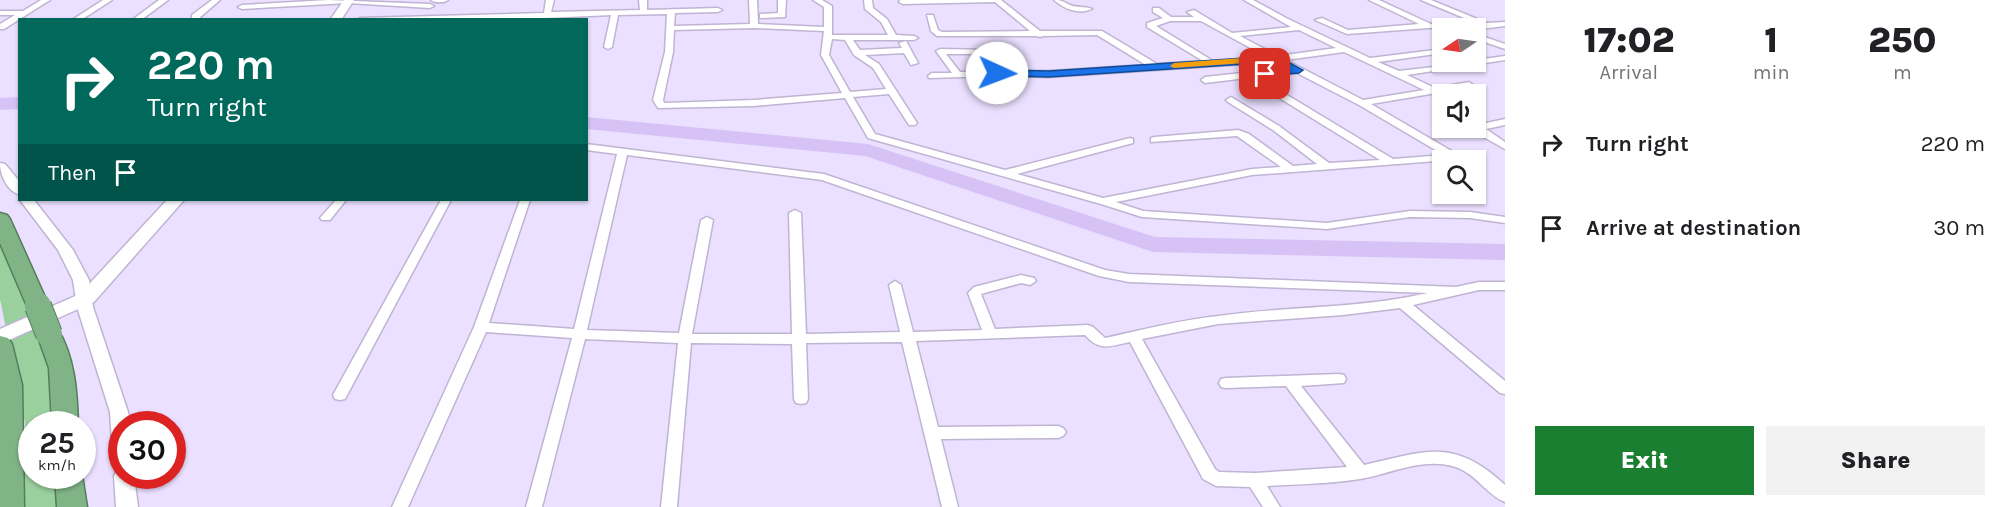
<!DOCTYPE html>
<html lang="en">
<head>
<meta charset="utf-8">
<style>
	body { margin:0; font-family:Karla,sans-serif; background:#f2f2f2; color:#202124; height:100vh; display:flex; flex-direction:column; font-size:22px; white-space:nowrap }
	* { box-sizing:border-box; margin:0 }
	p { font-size:20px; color:#757577 }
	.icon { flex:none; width:33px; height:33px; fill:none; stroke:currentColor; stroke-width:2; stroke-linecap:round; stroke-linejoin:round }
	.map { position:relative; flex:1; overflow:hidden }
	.sheet { display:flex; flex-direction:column; background:#fff; width:510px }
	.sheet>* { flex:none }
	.banner { position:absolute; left:18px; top:18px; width:570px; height:183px; border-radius:0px; box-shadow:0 2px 4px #0004; background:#00695c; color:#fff; overflow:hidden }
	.needle { width:39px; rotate:257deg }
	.buttons { position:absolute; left:1432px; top:18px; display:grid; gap:12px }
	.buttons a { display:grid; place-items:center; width:54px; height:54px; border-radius:0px; background:#fff; box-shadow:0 2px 4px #0004; font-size:30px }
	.speed { position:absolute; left:18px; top:411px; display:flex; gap:12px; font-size:30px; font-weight:700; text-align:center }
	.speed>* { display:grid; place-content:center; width:78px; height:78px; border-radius:50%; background:#fff; box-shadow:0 2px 4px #0004; line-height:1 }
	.speed small { font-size:15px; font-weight:400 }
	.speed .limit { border:9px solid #d22; background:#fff; color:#111 }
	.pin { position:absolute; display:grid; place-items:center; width:51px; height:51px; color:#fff; margin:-26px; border-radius:12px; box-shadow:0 3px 9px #0006 }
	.me { position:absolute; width:66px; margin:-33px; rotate:92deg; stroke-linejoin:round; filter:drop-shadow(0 0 4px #0008) }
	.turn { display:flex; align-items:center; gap:21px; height:126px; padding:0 30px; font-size:27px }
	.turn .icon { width:78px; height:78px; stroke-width:2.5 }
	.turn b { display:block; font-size:42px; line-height:51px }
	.then { display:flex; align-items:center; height:57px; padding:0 30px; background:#0003; gap:12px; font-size:22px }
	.eta { display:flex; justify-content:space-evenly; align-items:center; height:102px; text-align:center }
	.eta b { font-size:36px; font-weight:800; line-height:42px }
	.button { display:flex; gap:12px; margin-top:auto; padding:12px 30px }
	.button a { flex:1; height:69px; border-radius:0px; background:#1b7f32; color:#fff; font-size:24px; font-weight:800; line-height:69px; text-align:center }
	.button a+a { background:#f2f2f2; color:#202124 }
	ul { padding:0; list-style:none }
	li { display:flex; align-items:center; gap:18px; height:84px; padding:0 30px }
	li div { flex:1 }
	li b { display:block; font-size:22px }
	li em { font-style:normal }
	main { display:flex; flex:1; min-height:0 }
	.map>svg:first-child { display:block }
	.green { fill:#9acf9e }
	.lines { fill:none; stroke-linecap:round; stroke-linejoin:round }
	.river { fill:#d6c2f5; fill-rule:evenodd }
	.minor-casing { stroke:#bfb4d2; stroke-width:3 }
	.tertiary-casing { stroke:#bfb4d2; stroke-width:3 }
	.secondary-casing { stroke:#bfb4d2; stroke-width:3 }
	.trunk-casing { stroke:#547d5c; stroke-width:3 }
	.minor { fill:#fff; fill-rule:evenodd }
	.tertiary { fill:#fff; fill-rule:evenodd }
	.secondary { fill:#fff; fill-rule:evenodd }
	.trunk { fill:#80b486; fill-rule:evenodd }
	.trunk-bridge-casing { stroke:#547d5c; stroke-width:28; stroke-linecap:butt }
	.trunk-bridge { stroke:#80b486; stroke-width:26 }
	.route { fill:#1a73e8; stroke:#114b97; stroke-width:1.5 }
	.slow { fill:#f59e0b }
</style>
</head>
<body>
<main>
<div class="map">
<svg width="1505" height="507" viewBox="0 0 1505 507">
	<rect width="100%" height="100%" fill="#ebe0ff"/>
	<!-- green -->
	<path class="green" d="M0,233L54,371L56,424H32V476H57V507H24L25,423L0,299Z"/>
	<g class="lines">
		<!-- river -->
		<g class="river">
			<path d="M20,97V109L0,110V98Z"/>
			<path d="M586,117L868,144L1155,237L1505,244V260L1153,252L865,156L586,129Z"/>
		</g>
		<!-- minor casing -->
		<g class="minor-casing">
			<g id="minor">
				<path d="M41,0H50L4,29H0V24L15,15H0V11H23Z"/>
				<path d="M103,0H112L81,20H72Z"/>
				<path d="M159,0H168L141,20H132Z"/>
				<path d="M212,0H220L198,19H192V15Z"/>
				<path d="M328,0L430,4L434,6L430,8L348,3L242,9L238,7L242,5Z"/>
				<path d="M431,0H448C444,3 435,3 431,0Z"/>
				<path d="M546,0H554L551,12L640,10L639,0H647V10L718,8L722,10L718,12L675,13L674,26L750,24L749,0H757L758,24L824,27V7L813,0H822L832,6V35H888L881,22L865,9L864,0H872L873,8L887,19L896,35L914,36L918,38L914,40H853L860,50L902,48L899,43L906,41L918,63L911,65L904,53L865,55L879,64L917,123L915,125H909L889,94L853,97L875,134L1005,170L1130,138L1133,139V143L1017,174L1103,198L1252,169L1281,167L1237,136L1151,142V138L1154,137L1238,130L1249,134L1293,166L1317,164L1273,130L1228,102L1226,100L1231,97L1279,126L1329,163L1380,160L1247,78L1205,83L1201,80L1205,77L1289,68L1276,62L1049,77L997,76L929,78L928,76L932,73H952L936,51L940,49L993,50L1013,71H1049L1146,65L1097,35L1043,36L1040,37L1036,36H937L931,31L927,15H933L938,30L942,32L1030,31L995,2L903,4L899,2L900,0H1001L1040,31H1102L1157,64L1203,61L1147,27V23L1163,18L1153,12V8H1159L1171,17H1194L1187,12L1194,10L1232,33L1291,27L1244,0H1253L1288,19L1370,58L1443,49V53L1378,62L1399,71L1476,62V60L1505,56V60L1407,75L1435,88L1469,82L1473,85L1472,87L1371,104L1455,153L1456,155L1450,160L1252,175L1116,202L1143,211L1327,223L1410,211L1470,212L1505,217V223L1470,218L1410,217L1327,229L1142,217L1101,204L868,138L845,98L754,106L658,108L653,100L665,52L667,14L618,15L612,47L608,49L604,47L611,15L547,18L357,20L360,18L544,13ZM1170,21H1201L1267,57L1213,61L1156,26ZM754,28L824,31L821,55L842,93L754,100L664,103L663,100L673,52L674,30ZM1299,30L1336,48L1278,56L1240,36ZM832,39L845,40L854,55L873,68L886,89L850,92L829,55ZM1344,52L1424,90L1363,100L1286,60ZM946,54H988L1003,71L960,72ZM1297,73L1359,105L1444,155L1393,159L1257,77Z"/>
				<path d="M778,0H786L785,17L760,18V14L778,13Z"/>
				<path d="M1054,0C1062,0 1064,2 1070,5C1077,8 1085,6 1092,9C1079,15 1064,9 1054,0Z"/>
				<path d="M1369,0H1379L1431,24L1476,23L1421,0H1431L1487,23L1505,22V26L1489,28H1429L1347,34L1315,20L1322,18L1348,30L1419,24Z"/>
				<path d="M1476,34L1505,44V49L1476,39Z"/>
				<path d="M1505,119V125L1486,129L1505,142V149L1480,135L1475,128L1477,125Z"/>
				<path d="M586,144L824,174L1105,270L1129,274L1456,287L1479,282H1505V290H1479L1413,305L1505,381V394L1500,393L1400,308L1343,315L1218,324L1142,339L1215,469L1219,472L1255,473L1347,467L1286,386L1226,388L1221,387L1219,383L1221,379L1226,378L1339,374L1344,375L1346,379L1344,383L1301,386L1364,465C1425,451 1454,437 1505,485V502C1486,495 1476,472 1452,466C1421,458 1390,474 1360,479C1330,484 1298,484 1267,486L1280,507H1263L1250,487L1216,486L1203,479L1130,342C1110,346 1100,352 1085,335L916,341L938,427L1058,426L1063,428L1066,432L1063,436L1058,438L941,439L958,507H942L902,342L806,343L808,399L806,403L801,404L796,403L794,399L792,344L691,343L677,507H661L678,343L585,339L542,507H526L572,338L486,332L408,507H392L474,327L520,200H530L489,323L574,329L617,154L586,150ZM627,155L822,180L1099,276L1129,282L1428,293C1359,309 1288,306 1218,316C1180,320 1142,330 1105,338L1093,327L1088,325L995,329L981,294L1021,283L1030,285L1036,281L1034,278L1021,275L974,287L968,293L982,330L913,332L901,285L895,281L889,285L900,332L806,334L801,213L795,210L789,213L792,334H692L713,220L707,217L701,220L679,333L587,330Z"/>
				<path d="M336,200H346L330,220H322L320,218Z"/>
				<path d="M441,200H451L345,399L340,400L335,399L333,395Z"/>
			</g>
		</g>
		<!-- tertiary casing -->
		<g class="tertiary-casing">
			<g id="tertiary">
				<path d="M0,163L5,164L20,182V195C7,191 0,175 0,163Z"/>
				<path d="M20,200H34L73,250L89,280L93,307L128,412L130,424H122V450L115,448L112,443L110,412L77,307L73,280L58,250Z"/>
				<path d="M122,469V476H134L138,507H116L114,476L117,470Z"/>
			</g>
		</g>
		<!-- secondary casing -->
		<g class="secondary-casing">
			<g id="secondary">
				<path d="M344,0H354L341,20H330Z"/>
				<path d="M167,200H184L94,302L0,344V329L80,294Z"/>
			</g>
		</g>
		<!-- trunk casing -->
		<g class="trunk-casing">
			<g id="trunk">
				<path d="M0,213L7,215L10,219L49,306L46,311L38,313L30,311L27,306L0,243Z"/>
				<path d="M49,326L57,328C75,357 77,392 78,424H52L49,368L37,334L41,328Z"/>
				<path d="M0,336L8,338L12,344L22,385L24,507H0Z"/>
				<path d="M82,475L87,507H57L55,476Z"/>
			</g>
		</g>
		<!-- minor -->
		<use href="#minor" class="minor"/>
		<!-- tertiary -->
		<use href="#tertiary" class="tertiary"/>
		<!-- secondary -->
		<use href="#secondary" class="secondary"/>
		<!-- trunk -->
		<use href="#trunk" class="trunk"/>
		<!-- trunk-bridge casing -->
		<g class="trunk-bridge-casing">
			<path id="trunk-bridge" d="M38,306L49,334"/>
		</g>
		<!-- trunk-bridge -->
		<use href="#trunk-bridge" class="trunk-bridge"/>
	</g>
	<!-- route -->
	<path class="route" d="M1277,56L1303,70L1299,73L1262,76V72L1288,68L1276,62L1049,77L997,76L992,73L997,70L1049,71Z"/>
	<!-- slow -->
	<path class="slow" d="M1242,58L1245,59V63L1174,68L1170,66L1174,63Z"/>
</svg>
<div class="buttons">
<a><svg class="needle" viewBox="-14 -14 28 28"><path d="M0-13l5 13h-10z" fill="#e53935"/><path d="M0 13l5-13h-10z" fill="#757577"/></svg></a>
<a><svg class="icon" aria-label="sound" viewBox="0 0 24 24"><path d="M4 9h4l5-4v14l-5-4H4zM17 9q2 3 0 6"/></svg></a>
<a><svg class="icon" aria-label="search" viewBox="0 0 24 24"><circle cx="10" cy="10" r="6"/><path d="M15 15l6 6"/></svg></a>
</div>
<div class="speed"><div>25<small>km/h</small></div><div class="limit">30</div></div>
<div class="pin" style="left:1265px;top:74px;background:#d93025"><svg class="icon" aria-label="arrive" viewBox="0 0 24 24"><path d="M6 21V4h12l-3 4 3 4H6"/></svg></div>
<svg class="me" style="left:997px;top:73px" viewBox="-20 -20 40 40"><circle r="19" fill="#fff"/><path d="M0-13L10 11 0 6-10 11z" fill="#1a73e8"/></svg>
<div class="banner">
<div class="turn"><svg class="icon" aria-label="right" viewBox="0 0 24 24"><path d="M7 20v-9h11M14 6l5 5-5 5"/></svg><div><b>220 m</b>Turn right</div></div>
<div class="then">Then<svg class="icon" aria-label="arrive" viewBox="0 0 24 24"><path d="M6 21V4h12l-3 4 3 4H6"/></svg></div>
</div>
</div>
<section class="sheet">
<div class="eta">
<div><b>17:02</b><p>Arrival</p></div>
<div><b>1</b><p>min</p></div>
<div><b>250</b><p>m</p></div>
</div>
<ul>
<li><svg class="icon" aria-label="right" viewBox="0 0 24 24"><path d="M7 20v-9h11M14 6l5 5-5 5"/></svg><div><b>Turn right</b></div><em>220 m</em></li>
<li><svg class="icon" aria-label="arrive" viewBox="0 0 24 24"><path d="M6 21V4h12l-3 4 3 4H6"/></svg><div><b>Arrive at destination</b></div><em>30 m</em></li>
</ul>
<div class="button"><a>Exit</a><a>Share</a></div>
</section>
</main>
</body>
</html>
